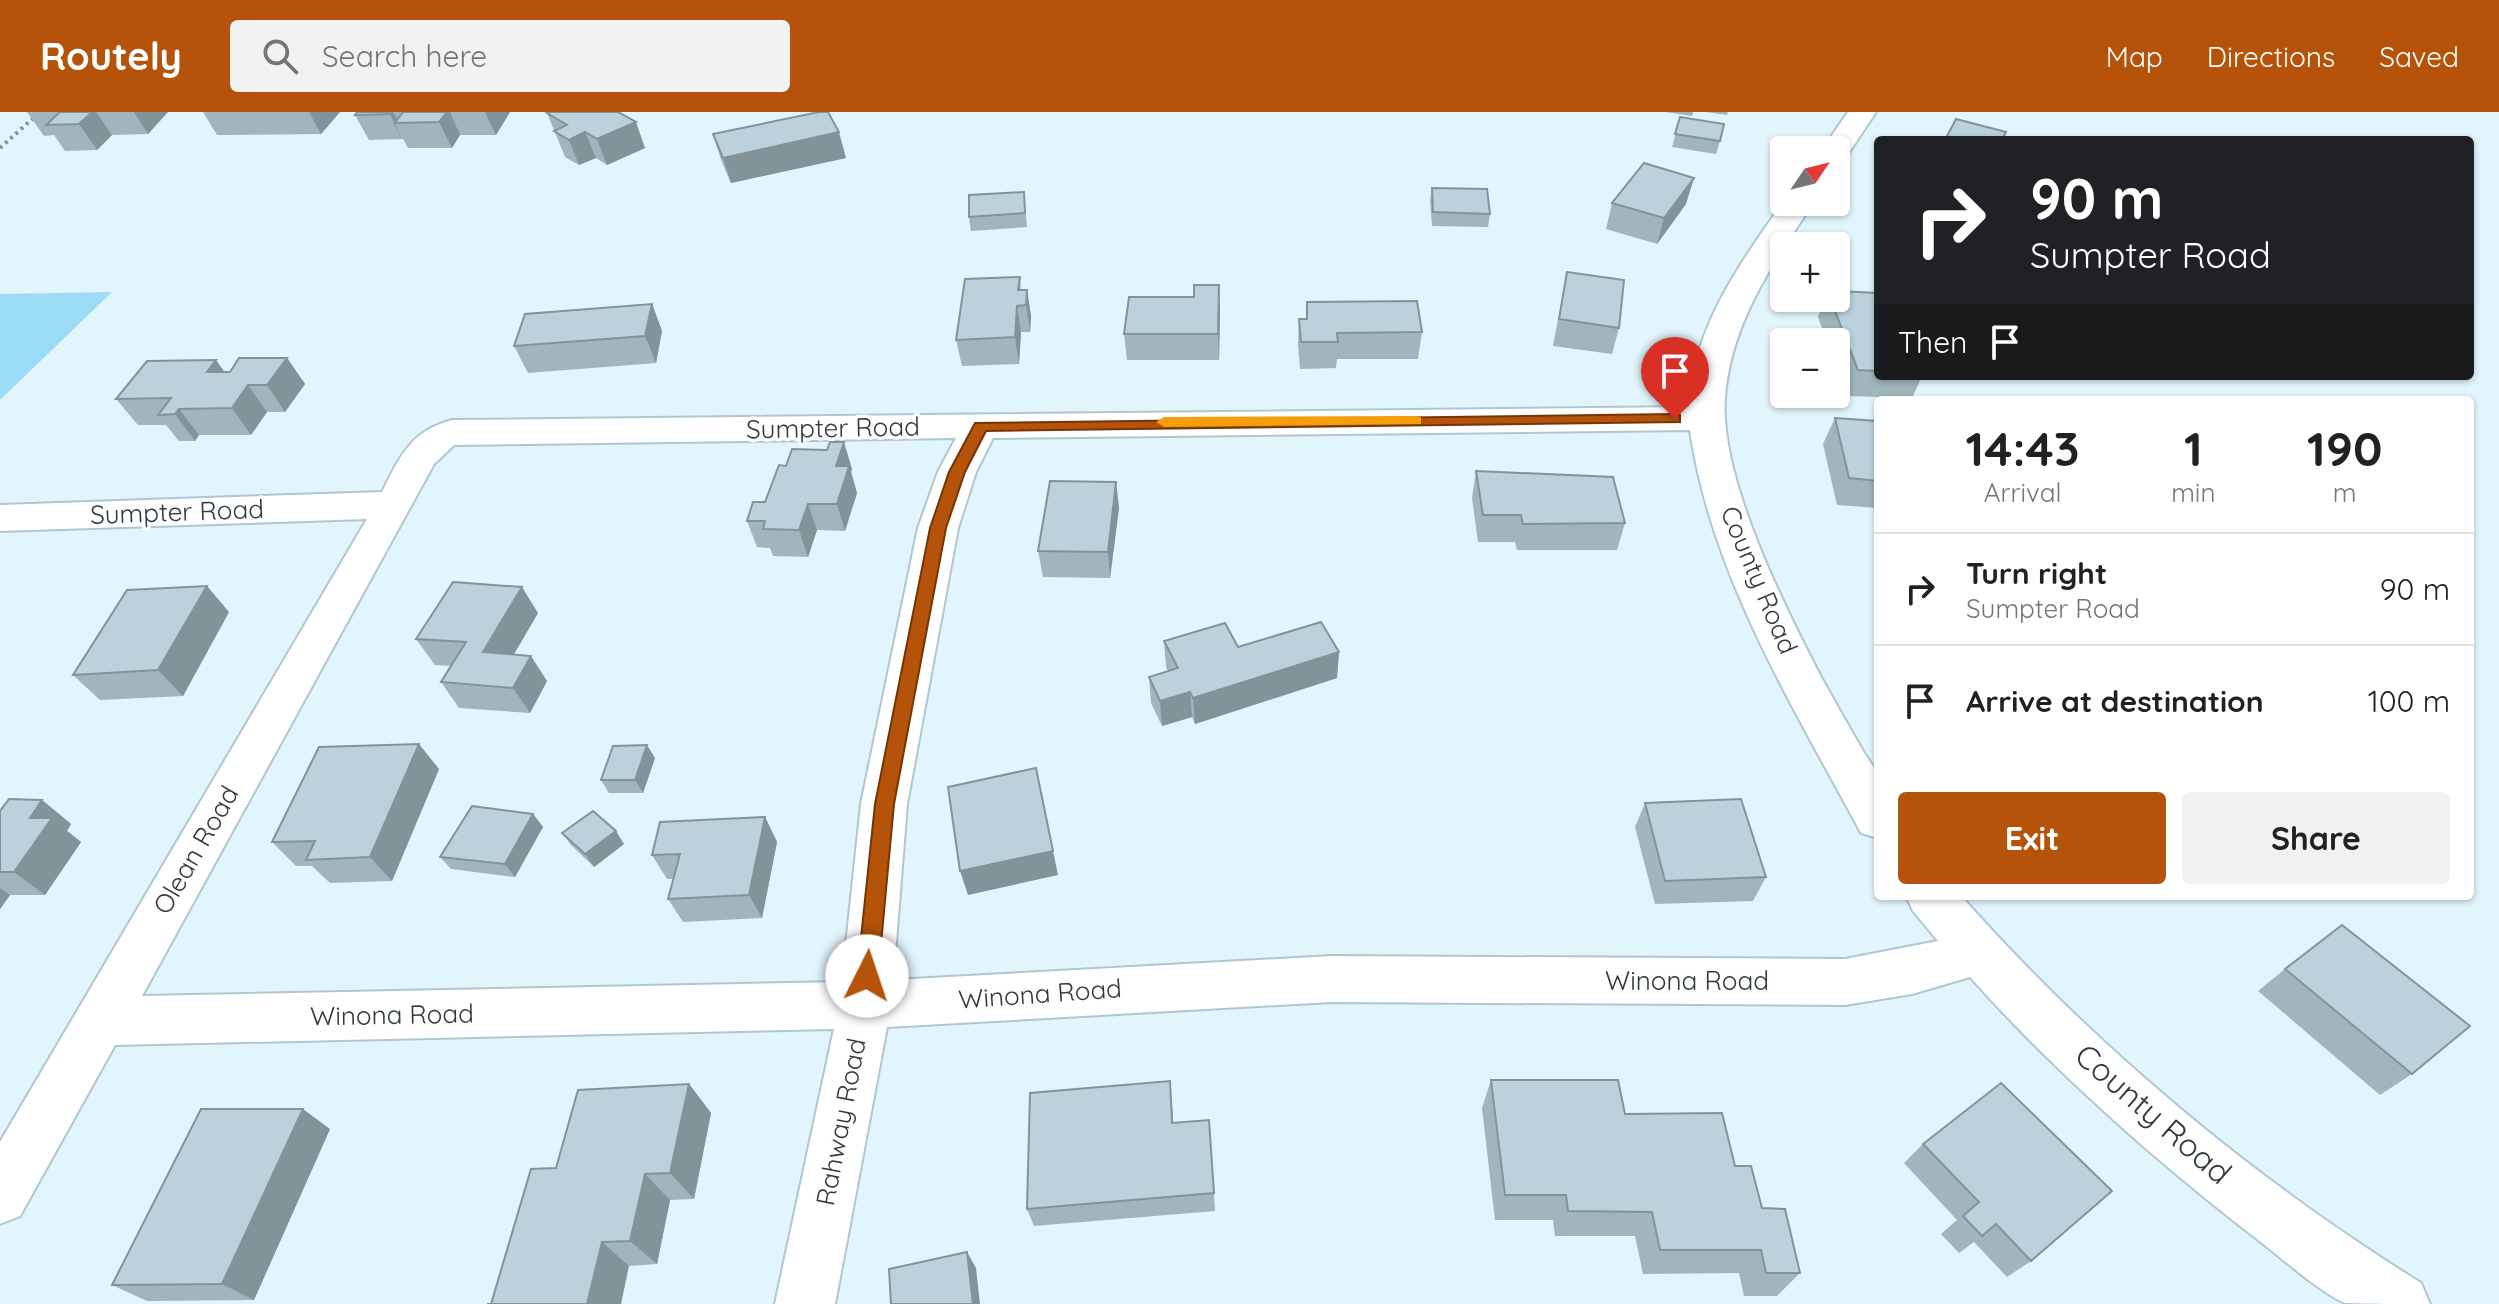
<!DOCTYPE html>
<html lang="en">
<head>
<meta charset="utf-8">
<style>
	body { margin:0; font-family:Quicksand,sans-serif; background:#f2f2f2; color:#202124; height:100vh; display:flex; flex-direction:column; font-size:30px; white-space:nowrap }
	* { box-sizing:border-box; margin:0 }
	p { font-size:26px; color:#757577 }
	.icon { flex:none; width:44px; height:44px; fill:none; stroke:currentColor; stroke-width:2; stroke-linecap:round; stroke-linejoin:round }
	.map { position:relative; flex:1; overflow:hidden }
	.sheet { position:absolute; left:1874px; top:284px; width:600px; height:504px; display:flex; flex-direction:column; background:#fff; border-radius:8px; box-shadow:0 2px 6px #0004 }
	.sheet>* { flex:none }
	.hud { position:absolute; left:1874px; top:24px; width:600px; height:244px; border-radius:8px; box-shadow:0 2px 6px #0004; background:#202124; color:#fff; overflow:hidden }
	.needle { width:52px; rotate:55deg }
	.buttons { position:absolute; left:1770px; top:24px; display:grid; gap:16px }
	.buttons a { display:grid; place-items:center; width:80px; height:80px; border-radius:8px; background:#fff; box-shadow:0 2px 6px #0004; font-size:40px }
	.pin { position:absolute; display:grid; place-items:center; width:68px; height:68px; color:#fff; margin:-82px -34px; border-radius:50% 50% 50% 0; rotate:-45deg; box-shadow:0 0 8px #0007 }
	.pin .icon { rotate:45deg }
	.me { position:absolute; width:88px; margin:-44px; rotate:4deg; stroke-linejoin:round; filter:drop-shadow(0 0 6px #0008) }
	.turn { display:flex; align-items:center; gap:28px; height:168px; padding:0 24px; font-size:36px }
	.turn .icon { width:104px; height:104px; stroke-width:2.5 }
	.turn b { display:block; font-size:56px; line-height:68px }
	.then { display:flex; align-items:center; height:76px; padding:0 24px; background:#0003; gap:16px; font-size:30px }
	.eta { display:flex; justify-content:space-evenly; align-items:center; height:136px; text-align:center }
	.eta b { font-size:48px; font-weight:700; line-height:56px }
	.cta { display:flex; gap:16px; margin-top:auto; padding:16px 24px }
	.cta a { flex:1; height:92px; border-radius:8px; background:#b45309; color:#fff; font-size:32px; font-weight:700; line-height:92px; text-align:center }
	.cta a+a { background:#f2f2f2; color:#202124 }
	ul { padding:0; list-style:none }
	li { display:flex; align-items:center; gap:24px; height:112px; padding:0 24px; border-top:2px solid #e0e0e0 }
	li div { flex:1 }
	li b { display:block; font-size:30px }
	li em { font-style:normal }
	header { display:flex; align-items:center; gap:48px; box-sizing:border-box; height:112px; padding:0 40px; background:#b45309; color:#fff }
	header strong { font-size:38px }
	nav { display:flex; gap:44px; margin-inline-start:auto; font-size:28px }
	.search { width:560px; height:72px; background:#f2f2f2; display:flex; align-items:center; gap:20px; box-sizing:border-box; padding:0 28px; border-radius:8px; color:#757577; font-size:30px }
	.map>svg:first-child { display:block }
	.green { fill:#9bdbf5 }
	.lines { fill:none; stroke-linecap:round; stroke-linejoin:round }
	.minor-casing { stroke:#b0c7d1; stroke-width:4 }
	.path { stroke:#87959b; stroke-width:4; stroke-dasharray:3 4; stroke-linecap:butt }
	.minor { fill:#fff; fill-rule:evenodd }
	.wall { fill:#a1b5bd }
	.shaded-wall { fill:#83939a }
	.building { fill:#bbd2dc; stroke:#83939a; stroke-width:2 }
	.route { fill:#b45309; stroke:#753606; stroke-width:2 }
	.slow { fill:#f59e0b }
	.labels { text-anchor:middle; stroke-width:7; stroke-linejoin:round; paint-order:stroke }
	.street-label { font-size:26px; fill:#30393d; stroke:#fefefe }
	.near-street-label { font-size:32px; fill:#30393d; stroke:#fefefe }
</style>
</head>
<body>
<header>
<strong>Routely</strong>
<div class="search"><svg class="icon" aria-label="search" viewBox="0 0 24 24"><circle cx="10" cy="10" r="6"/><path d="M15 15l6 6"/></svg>Search here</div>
<nav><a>Map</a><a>Directions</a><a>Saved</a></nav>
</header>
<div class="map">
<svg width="2499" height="1192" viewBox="0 0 2499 1192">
	<rect width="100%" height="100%" fill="#e2f5fd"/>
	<!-- green -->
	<path class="green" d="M112,180L0,288V182Z"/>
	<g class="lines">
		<!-- minor casing -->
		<g class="minor-casing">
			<g id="minor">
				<path d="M1848,0H1876L1846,45L1836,48V38H1822Z"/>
				<path d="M1784,89L1814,90C1774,149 1730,212 1725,286C1719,365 1785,496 1821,565C1835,590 1849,615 1863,639C1868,647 1876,657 1878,666C1882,684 1878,708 1878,726L1861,721C1793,594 1711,463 1690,318L993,326L976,360L958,416L907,692L893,868L1332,844L1845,847L1938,829L1913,799L1906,784H1961C2093,933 2252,1066 2421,1171L2430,1192C2412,1192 2359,1192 2345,1191C2323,1182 2286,1150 2266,1134C2160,1053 2059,964 1970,865L1912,882L1845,893L1332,890L887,915L835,1192H775L834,917L115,933L20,1104L0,1112V1030L367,407L0,419V393L382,380C400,344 411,319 452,308L1689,295C1692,217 1741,150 1784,89ZM956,326L938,360L918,416L861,692L842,870L142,884L434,352L454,333Z"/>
			</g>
		</g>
		<!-- path -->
		<path class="path" d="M0,36L40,0"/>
		<!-- minor -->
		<use href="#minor" class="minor"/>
	</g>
	<!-- wall -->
	<g class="wall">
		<path d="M27,0H168L148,22L112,23L97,38L65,39L54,23L44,24Z"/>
		<path d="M203,0H340L321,22L217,23Z"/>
		<path d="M357,0H510L496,23H460L452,36H408L403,27L369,28L355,3Z"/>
		<path d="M1665,0H1693L1692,4Z"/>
		<path d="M1706,0H1728L1727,3Z"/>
		<path d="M547,1L645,36L607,53L596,46L579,53L565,45Z"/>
		<path d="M1680,5L1720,29L1716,42L1672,35Z"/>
		<path d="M713,22L846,46L731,71L721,48Z"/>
		<path d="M1432,76L1490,102L1488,115L1432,114L1430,89Z"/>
		<path d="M1024,80L1027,115L971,119L969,105Z"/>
		<path d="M1612,91L1686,92L1657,132L1606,117Z"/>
		<path d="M1567,160L1619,216L1612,242L1553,234Z"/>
		<path d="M1020,165L1021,178H1027L1031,204L1030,220H1021L1019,252L962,254L956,228Z"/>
		<path d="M1878,181V264H1922L1912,286L1846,284L1836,256V230H1827L1818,205L1825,186H1836Z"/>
		<path d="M1194,185L1220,199L1219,248H1127L1124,222Z"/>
		<path d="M1307,190L1422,220L1418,247H1337L1336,256L1300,257L1298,233L1299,207H1306Z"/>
		<path d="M652,192L662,219L656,251L528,261L514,234Z"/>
		<path d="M287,246L305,272L285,300H267L251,323H199L195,329H179L166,313H138L116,287L216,248L224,260H230Z"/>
		<path d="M1835,306L1878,309V396L1837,393L1823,332Z"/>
		<path d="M852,357L851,360L857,381L845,419L817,418L808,445L773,444L770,436L757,435L747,409L765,390Z"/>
		<path d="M1476,359L1625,411L1617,438H1517L1515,430H1478L1472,386Z"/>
		<path d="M1116,370L1119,396L1110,466L1043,465L1038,439Z"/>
		<path d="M229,500L183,584L100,588L73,563Z"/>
		<path d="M538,501L514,542L547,569L530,601L459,596L441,570L451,554L435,553L416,527Z"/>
		<path d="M1164,529L1238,535L1339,540L1337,566L1195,612L1192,605L1162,614L1151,591L1149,565L1168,559L1166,555Z"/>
		<path d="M655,646L643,681H609L601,668Z"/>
		<path d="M439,657L392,769L330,771L312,754H296L272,730Z"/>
		<path d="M42,688L71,712L67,719L81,730L45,783H10L0,797V699Z"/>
		<path d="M1645,691L1766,765L1753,789L1655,792L1635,715Z"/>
		<path d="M533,702L543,715L515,765L451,757L440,745Z"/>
		<path d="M765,705L777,730L762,806L683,810L668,787L673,767H667L652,743Z"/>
		<path d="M562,721L624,732L594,755L571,733Z"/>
		<path d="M2285,857L2412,962L2380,983L2258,879Z"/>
		<path d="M1491,968L1625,1002L1762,1096L1800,1161L1777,1184H1744L1739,1161L1643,1162L1635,1124H1555L1553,1108H1495L1482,996Z"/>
		<path d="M1170,969L1173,1011L1209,1008L1215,1099L1034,1114L1027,1097Z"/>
		<path d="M2001,971L2031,1149L2007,1165L1974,1130L1959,1141L1941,1122L1957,1108L1904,1051L1923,1032Z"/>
		<path d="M689,972L711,1001L694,1087L670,1088L657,1152L629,1154L491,1192L556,1056Z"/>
		<path d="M330,1017L254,1188L147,1189L112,1173Z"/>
	</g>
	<!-- shaded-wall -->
	<g class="shaded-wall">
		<path d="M92,0H96L112,23L97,38L79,12Z"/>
		<path d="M134,0H168L148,22Z"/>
		<path d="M309,0H340L321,22Z"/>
		<path d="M391,0H393L399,11H395L402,28L390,2Z"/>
		<path d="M447,0H450L460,23L452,36L439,10Z"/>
		<path d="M485,0H510L496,23Z"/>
		<path d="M636,10L645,36L607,53L597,27Z"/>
		<path d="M585,20L596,46L579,53L569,28Z"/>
		<path d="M839,20L846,46L731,71L723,46Z"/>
		<path d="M1694,66L1686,92L1657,132L1664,106Z"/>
		<path d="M1219,173L1220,199L1219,248L1218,222Z"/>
		<path d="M1027,178L1031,204L1030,220L1026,193Z"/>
		<path d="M652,192L662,219L656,251L645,224Z"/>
		<path d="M1017,194L1021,220L1019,252L1015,225Z"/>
		<path d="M287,246L305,272L285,300L267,273Z"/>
		<path d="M216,248L235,275L207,260Z"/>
		<path d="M248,273L267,300L251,323L232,296Z"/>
		<path d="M179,297L199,323L195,329L175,302Z"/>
		<path d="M844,330L852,357L851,360L857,381L845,419L837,392L836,354Z"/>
		<path d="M1116,370L1119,396L1110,466L1108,440Z"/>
		<path d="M808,392L817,418L808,445L799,418Z"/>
		<path d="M207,474L229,500L183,584L158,558Z"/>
		<path d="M522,475L538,501L500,566L483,540Z"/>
		<path d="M1339,540L1337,566L1195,612L1193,586Z"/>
		<path d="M531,544L547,569L530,601L513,576Z"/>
		<path d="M1190,580L1192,605L1162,614L1160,589Z"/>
		<path d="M419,632L439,657L392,769L370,745Z"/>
		<path d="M647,633L655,646L643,681L635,668Z"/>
		<path d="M1041,681L1058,763L968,783L960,759Z"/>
		<path d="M42,688L71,712L67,719L81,730L45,783L14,760L30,706Z"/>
		<path d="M533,702L543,715L515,765L505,752Z"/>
		<path d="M765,705L777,730L762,806L749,783Z"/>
		<path d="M616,719L624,732L594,755L585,742Z"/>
		<path d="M0,776L10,783L0,797Z"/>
		<path d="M1170,969L1172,990L1174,1031L1172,1011Z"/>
		<path d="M689,972L711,1001L694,1087L670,1061Z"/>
		<path d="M303,997L330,1017L254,1188L222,1172Z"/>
		<path d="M645,1062L670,1088L657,1152L630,1129Z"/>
		<path d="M602,1130L629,1154L621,1192H587Z"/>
		<path d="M967,1140L976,1156L980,1192H973Z"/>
	</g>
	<!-- building -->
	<g class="building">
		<path d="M60,0H92L79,12L46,13Z"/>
		<path d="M357,0H391L390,2L355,3Z"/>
		<path d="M403,0H447L439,10L395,11Z"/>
		<path d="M550,0H618L636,10L597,27L585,20L569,28L554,19L567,13L547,1Z"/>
		<path d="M819,0H828L839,20L723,46L713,22Z"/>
		<path d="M1680,5L1724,12L1720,29L1675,22Z"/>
		<path d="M1956,7L2006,20L2002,28H1945Z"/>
		<path d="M1644,51L1694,66L1664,106L1612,91Z"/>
		<path d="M1432,76L1487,77L1490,102L1433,100Z"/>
		<path d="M1024,80L1025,101L969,105V83Z"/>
		<path d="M1567,160L1624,168L1619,216L1559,207Z"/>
		<path d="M1020,165L1018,178H1027L1026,193L1017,194L1015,225L956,228L965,167Z"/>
		<path d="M1194,173H1219L1218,222H1124L1129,185H1194Z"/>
		<path d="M1836,179L1878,181V259L1858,258L1830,186H1836Z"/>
		<path d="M1417,189L1422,220L1337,221L1338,230H1301L1299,207H1307V190Z"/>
		<path d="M652,192L645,224L514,234L525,202Z"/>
		<path d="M239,246H287L267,273H248L232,296L179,297L175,302L158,303L171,286L116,287L147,249L216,248L207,260H230Z"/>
		<path d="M1835,306L1878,309V369L1849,366Z"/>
		<path d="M830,330H844L836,354H849L837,392H808L799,418L763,417L765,409H747L753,390H765L779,353L786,354L792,337L827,338Z"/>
		<path d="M1476,359L1613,365L1625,411L1523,412L1521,403H1483Z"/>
		<path d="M1050,369L1116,370L1108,440L1038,439Z"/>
		<path d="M453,470L522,475L483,540L531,544L513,576L441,570L466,530L416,527Z"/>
		<path d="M207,474L158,558L73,563L127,478Z"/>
		<path d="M1321,510L1339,540L1193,586L1190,580L1160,589L1149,565L1178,556L1164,529L1225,511L1238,535Z"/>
		<path d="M419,632L370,745L306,748L315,729L272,730L319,635Z"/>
		<path d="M647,633L635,668H601L613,634Z"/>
		<path d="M1036,656L1053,739L960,759L948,675Z"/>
		<path d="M9,687L42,688L30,706H52L14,760H0V699Z"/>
		<path d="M1741,687L1766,765L1665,769L1645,691Z"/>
		<path d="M472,694L533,702L505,752L440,745Z"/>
		<path d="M593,699L616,719L585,742L562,721Z"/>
		<path d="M765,705L749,783L668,787L680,742L652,743L660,710Z"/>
		<path d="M2342,813L2470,914L2412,962L2285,857Z"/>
		<path d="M1491,968H1618L1625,1002L1722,1001L1735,1054H1751L1762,1096L1785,1097L1800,1161H1766L1761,1138H1660L1652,1100L1568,1099L1566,1083H1505Z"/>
		<path d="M1170,969L1172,1011L1209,1008L1214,1081L1027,1097L1030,981Z"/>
		<path d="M2001,971L2112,1079L2031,1149L1996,1112L1982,1124L1963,1104L1979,1090L1923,1032Z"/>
		<path d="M689,972L670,1061L645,1062L630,1129L602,1130L587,1192H487H491L531,1057L556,1056L578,978Z"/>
		<path d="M201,997H303L222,1172L112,1173Z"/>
		<path d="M967,1140L973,1192H891L889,1157Z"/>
	</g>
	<!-- route -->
	<path class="route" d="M1675,302L1680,303V310L986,319L965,360L946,416L894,692L878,864L875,871L867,873L860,871L857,864L875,692L930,416L949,360L975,311Z"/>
	<!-- slow -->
	<path class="slow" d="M1415,304L1421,305V312L1164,315L1156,310L1164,305Z"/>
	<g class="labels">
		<!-- street labels -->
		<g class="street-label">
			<text transform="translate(833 316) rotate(-1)" y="9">Sumpter Road</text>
			<text transform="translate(177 400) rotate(-2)" y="9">Sumpter Road</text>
			<text transform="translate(1759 468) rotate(67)" y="9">County Road</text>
			<text transform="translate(196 738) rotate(-60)" y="9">Olean Road</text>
			<text x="1687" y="878">Winona Road</text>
			<text transform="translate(1040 882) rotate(-4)" y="9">Winona Road</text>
			<text transform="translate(392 903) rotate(-1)" y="9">Winona Road</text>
			<text transform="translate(841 1010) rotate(-79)" y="9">Rahway Road</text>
		</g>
		<!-- near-street labels -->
		<g class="near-street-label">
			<text transform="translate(2153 1002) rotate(41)" y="11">County Road</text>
		</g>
	</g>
</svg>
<div class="buttons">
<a><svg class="needle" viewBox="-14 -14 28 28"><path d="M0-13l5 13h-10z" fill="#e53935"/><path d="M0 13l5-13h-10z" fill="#757577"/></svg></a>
<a>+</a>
<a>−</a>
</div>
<div class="pin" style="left:1675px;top:307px;background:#d93025"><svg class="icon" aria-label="arrive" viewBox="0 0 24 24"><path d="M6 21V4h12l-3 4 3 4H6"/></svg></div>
<svg class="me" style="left:867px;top:864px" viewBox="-20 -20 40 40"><circle r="19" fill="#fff"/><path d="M0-13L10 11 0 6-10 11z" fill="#b45309"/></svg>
<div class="hud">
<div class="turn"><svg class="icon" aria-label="right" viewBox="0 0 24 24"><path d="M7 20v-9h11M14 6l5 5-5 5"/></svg><div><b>90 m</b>Sumpter Road</div></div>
<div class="then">Then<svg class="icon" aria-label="arrive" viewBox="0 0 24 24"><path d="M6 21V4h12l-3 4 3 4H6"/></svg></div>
</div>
<section class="sheet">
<div class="eta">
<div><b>14:43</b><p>Arrival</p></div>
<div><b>1</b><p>min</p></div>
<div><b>190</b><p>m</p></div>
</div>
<ul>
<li><svg class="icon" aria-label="right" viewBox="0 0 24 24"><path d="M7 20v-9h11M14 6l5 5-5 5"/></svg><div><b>Turn right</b><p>Sumpter Road</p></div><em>90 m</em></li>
<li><svg class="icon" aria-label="arrive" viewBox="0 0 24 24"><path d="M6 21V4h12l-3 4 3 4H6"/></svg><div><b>Arrive at destination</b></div><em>100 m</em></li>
</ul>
<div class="cta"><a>Exit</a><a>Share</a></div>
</section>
</div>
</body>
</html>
